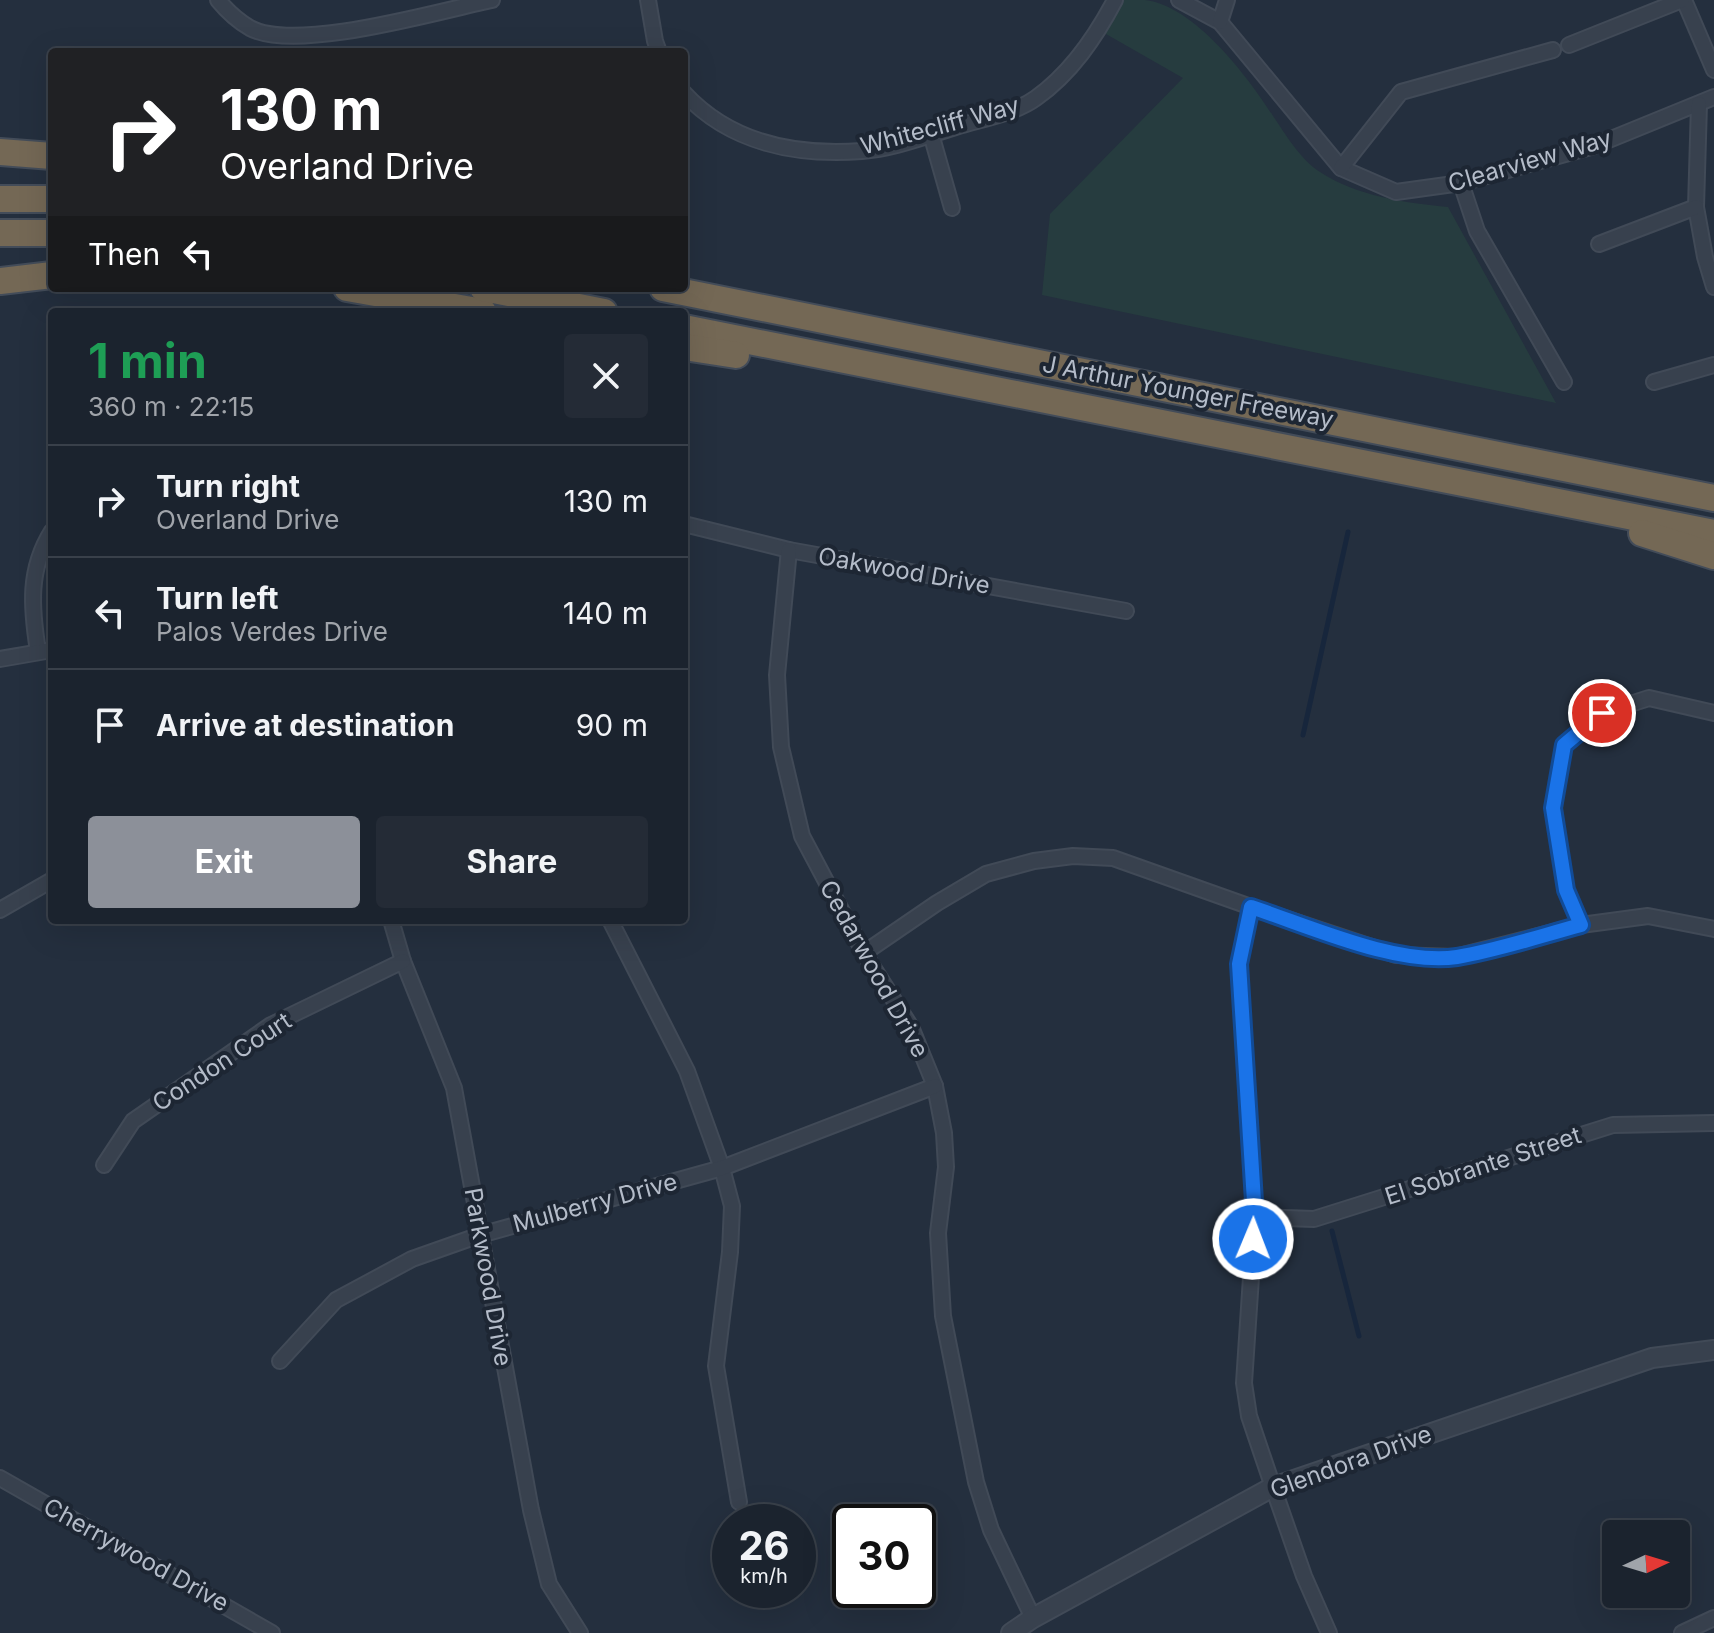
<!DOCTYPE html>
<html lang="en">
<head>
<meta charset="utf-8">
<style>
	body { margin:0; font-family:Inter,sans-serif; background:#242b36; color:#f1f3f6; height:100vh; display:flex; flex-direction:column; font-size:30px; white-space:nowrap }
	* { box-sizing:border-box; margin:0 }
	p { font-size:26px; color:#a0a4aa }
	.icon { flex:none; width:44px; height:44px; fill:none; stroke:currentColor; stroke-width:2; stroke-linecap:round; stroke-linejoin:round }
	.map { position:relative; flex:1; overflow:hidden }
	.details { position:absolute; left:48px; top:308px; width:640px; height:616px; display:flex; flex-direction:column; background:#1b232e; border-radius:8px; box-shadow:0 8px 32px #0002,0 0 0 2px #39404a }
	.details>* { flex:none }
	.guide { position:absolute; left:48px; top:48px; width:640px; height:244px; border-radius:8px; box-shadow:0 8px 32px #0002,0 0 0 2px #39404a; background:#202124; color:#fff; overflow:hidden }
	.needle { width:52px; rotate:86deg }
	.controls { position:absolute; left:1602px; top:1520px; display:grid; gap:16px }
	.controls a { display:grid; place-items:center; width:88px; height:88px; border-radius:8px; background:#1b232e; box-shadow:0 8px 32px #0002,0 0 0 2px #39404a; font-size:40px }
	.speed { position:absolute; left:712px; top:1504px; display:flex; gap:16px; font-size:40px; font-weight:700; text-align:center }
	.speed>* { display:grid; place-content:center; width:104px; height:104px; border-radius:50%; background:#1b232e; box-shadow:0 8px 32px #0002,0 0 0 2px #39404a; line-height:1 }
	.speed small { font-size:20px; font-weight:400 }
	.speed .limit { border:4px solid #111; border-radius:12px; background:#fff; color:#111 }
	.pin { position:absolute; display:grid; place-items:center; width:68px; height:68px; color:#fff; margin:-34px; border:4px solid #fff; border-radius:50%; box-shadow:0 2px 8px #0007 }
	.me { position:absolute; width:88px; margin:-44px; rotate:1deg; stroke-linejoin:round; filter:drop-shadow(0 0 6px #0008) }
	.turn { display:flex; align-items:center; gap:28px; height:168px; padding:0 40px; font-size:36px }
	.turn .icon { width:104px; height:104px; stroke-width:2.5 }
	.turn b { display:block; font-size:56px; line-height:68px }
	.then { display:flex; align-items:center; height:76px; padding:0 40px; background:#0003; gap:16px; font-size:30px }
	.round { display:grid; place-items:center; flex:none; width:84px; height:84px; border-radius:8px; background:#242b36 }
	.headline { display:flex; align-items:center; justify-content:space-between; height:136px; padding:0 40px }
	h1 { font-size:48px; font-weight:700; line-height:60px; color:#1e9e55 }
	.cta { display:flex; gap:16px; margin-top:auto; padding:16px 40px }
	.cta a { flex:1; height:92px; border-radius:8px; background:#8c9099; color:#fff; font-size:32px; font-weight:700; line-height:92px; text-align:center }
	.cta a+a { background:#242b36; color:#f1f3f6 }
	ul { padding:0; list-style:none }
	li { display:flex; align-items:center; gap:24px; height:112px; padding:0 40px; border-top:2px solid #39404a }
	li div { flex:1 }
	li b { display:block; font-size:30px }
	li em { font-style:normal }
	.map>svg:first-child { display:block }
	.green { fill:#263c3f }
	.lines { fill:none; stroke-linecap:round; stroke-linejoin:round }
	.stream { stroke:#17263c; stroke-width:5 }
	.minor-casing { stroke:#414a57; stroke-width:18 }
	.tertiary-casing { stroke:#414a57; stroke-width:22 }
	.motorway-casing { stroke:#434c59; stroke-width:30 }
	.minor { stroke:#38414e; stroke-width:14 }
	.tertiary { stroke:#38414e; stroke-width:18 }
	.motorway { stroke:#746855; stroke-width:26 }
	.route-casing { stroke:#114b97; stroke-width:20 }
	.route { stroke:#1a73e8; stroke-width:14 }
	.labels { text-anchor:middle; stroke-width:8; stroke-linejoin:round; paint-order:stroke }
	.street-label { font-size:24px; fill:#b4bcc9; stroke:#1d2633 }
</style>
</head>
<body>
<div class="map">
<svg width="1714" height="1633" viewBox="0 0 1714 1633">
	<rect width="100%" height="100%" fill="#242f3e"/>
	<!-- green -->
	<path class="green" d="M1115,0C1125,0 1135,0 1145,0C1195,6 1248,77 1273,116C1286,135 1300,159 1320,172C1356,196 1406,203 1448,207L1556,403L1042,295L1050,214L1183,78L1099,30Z"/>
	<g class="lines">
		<!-- stream -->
		<g class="stream">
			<path d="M1303,735L1348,532"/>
			<path d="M1332,1231L1359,1336"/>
		</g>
		<!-- minor casing -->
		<g class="minor-casing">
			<g id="minor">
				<path d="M218,0C227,11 238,21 250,28C296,53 439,11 492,0"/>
				<path d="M648,0L655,41L659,52"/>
				<path d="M1179,0L1220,22L1341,168L1396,192L1461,183L1594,146L1714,97"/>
				<path d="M1684,0L1714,70"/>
				<path d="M1220,22L1227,0"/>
				<path d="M1569,45L1682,0"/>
				<path d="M684,93C730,143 796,156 862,151C893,149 926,136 956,127C981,119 1014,114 1036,98C1071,73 1095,38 1115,0"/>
				<path d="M1699,104L1696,207L1705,257L1714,287"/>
				<path d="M931,134L952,208"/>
				<path d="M1341,168L1401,92L1553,50"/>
				<path d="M1461,183L1477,231L1564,382"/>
				<path d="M1599,244L1696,207"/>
				<path d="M1654,382L1714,365"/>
				<path d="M684,524L789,550L1126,611"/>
				<path d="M789,550L777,675L781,747L802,836L864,953L911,1027L935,1086L944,1133L946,1167L938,1233L943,1316L976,1482L991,1530L1033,1618"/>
				<path d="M38,651C31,607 28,569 52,531"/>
				<path d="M0,659L52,650"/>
				<path d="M1251,907L1239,964L1255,1217L1244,1383L1249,1416L1273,1487L1304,1576L1329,1633"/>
				<path d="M0,910L52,880"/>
				<path d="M391,920L403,961L454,1088L531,1510L549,1584L580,1633"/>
				<path d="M610,920L687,1071L722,1168L732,1206L730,1252L716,1366L739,1502"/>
				<path d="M1581,925L1566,890L1553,808L1564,745L1602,713L1649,698L1714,713"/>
				<path d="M864,953L937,903L986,874L1034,861L1073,856L1113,858L1251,907L1396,955L1455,957L1581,925L1648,916L1714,929"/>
				<path d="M104,1165L133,1121L271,1025L403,961"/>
				<path d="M1255,1217L1314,1219L1613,1125L1714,1123"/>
				<path d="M280,1361L336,1300L412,1259L480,1235L722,1168L935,1086"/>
				<path d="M0,1478L272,1633"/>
				<path d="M1682,1633L1714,1618"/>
			</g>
		</g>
		<!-- tertiary casing -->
		<g class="tertiary-casing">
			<path id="tertiary" d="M1011,1633L1033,1618L1273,1487L1652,1358L1714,1350"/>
		</g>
		<!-- motorway casing -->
		<g class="motorway-casing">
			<g id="motorway">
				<path d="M0,152L52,156"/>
				<path d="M0,199H52"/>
				<path d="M0,233H52"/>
				<path d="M0,281L52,275"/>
				<path d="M347,288L483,312"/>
				<path d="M483,288L604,312"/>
				<path d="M663,288L1714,498"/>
				<path d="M684,328L1714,533"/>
				<path d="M684,347L736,355"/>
				<path d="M1642,533L1714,556"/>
			</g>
		</g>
		<!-- minor -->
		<use href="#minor" class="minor"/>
		<!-- tertiary -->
		<use href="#tertiary" class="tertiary"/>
		<!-- motorway -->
		<use href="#motorway" class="motorway"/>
	</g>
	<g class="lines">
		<!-- route casing -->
		<g class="route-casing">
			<path id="route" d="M1253,1239L1255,1217L1239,964L1251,907C1309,926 1397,966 1457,957C1499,950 1540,936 1581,925L1566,890L1553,808L1564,745L1602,713"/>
		</g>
		<!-- route -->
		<use href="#route" class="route"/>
	</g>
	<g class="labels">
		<!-- street labels -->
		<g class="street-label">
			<text transform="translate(940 126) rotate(-15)" y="8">Whitecliff Way</text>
			<text transform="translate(1530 161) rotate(-16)" y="8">Clearview Way</text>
			<text transform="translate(1188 392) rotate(11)" y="8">J Arthur Younger Freeway</text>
			<text transform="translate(904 571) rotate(10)" y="8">Oakwood Drive</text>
			<text transform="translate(874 969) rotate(61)" y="8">Cedarwood Drive</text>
			<text transform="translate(222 1062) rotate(-33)" y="8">Condon Court</text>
			<text transform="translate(1483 1166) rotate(-18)" y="8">El Sobrante Street</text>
			<text transform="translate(595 1203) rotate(-15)" y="8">Mulberry Drive</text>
			<text transform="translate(488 1277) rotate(80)" y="8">Parkwood Drive</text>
			<text transform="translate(1351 1462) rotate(-20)" y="8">Glendora Drive</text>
			<text transform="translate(136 1555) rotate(29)" y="8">Cherrywood Drive</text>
		</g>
	</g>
</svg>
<div class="controls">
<a><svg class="needle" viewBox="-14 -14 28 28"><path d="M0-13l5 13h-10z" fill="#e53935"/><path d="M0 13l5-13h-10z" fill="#a0a4aa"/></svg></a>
</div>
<div class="speed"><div>26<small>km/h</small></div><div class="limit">30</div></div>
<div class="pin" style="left:1602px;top:713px;background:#d93025"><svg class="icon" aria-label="arrive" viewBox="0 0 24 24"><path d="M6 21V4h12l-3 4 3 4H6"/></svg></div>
<svg class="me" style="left:1253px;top:1239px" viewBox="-20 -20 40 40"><circle r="17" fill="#1a73e8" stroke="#fff" stroke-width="3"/><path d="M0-11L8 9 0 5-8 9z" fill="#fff"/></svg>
<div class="guide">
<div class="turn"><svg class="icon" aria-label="right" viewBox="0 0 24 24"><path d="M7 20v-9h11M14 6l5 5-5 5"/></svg><div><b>130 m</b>Overland Drive</div></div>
<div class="then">Then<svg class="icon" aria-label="left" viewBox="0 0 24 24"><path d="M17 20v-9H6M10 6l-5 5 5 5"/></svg></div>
</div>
<section class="details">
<div class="headline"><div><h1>1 min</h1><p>360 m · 22:15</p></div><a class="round"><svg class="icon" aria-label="close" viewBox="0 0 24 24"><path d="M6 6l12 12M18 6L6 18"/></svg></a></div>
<ul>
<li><svg class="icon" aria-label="right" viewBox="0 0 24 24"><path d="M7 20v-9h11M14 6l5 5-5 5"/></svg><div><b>Turn right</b><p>Overland Drive</p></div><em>130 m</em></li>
<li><svg class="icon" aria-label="left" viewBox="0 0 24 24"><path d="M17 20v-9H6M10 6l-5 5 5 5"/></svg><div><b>Turn left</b><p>Palos Verdes Drive</p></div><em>140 m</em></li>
<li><svg class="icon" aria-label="arrive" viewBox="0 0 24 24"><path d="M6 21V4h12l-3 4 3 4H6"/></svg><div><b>Arrive at destination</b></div><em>90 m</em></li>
</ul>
<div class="cta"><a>Exit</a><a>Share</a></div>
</section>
</div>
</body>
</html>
